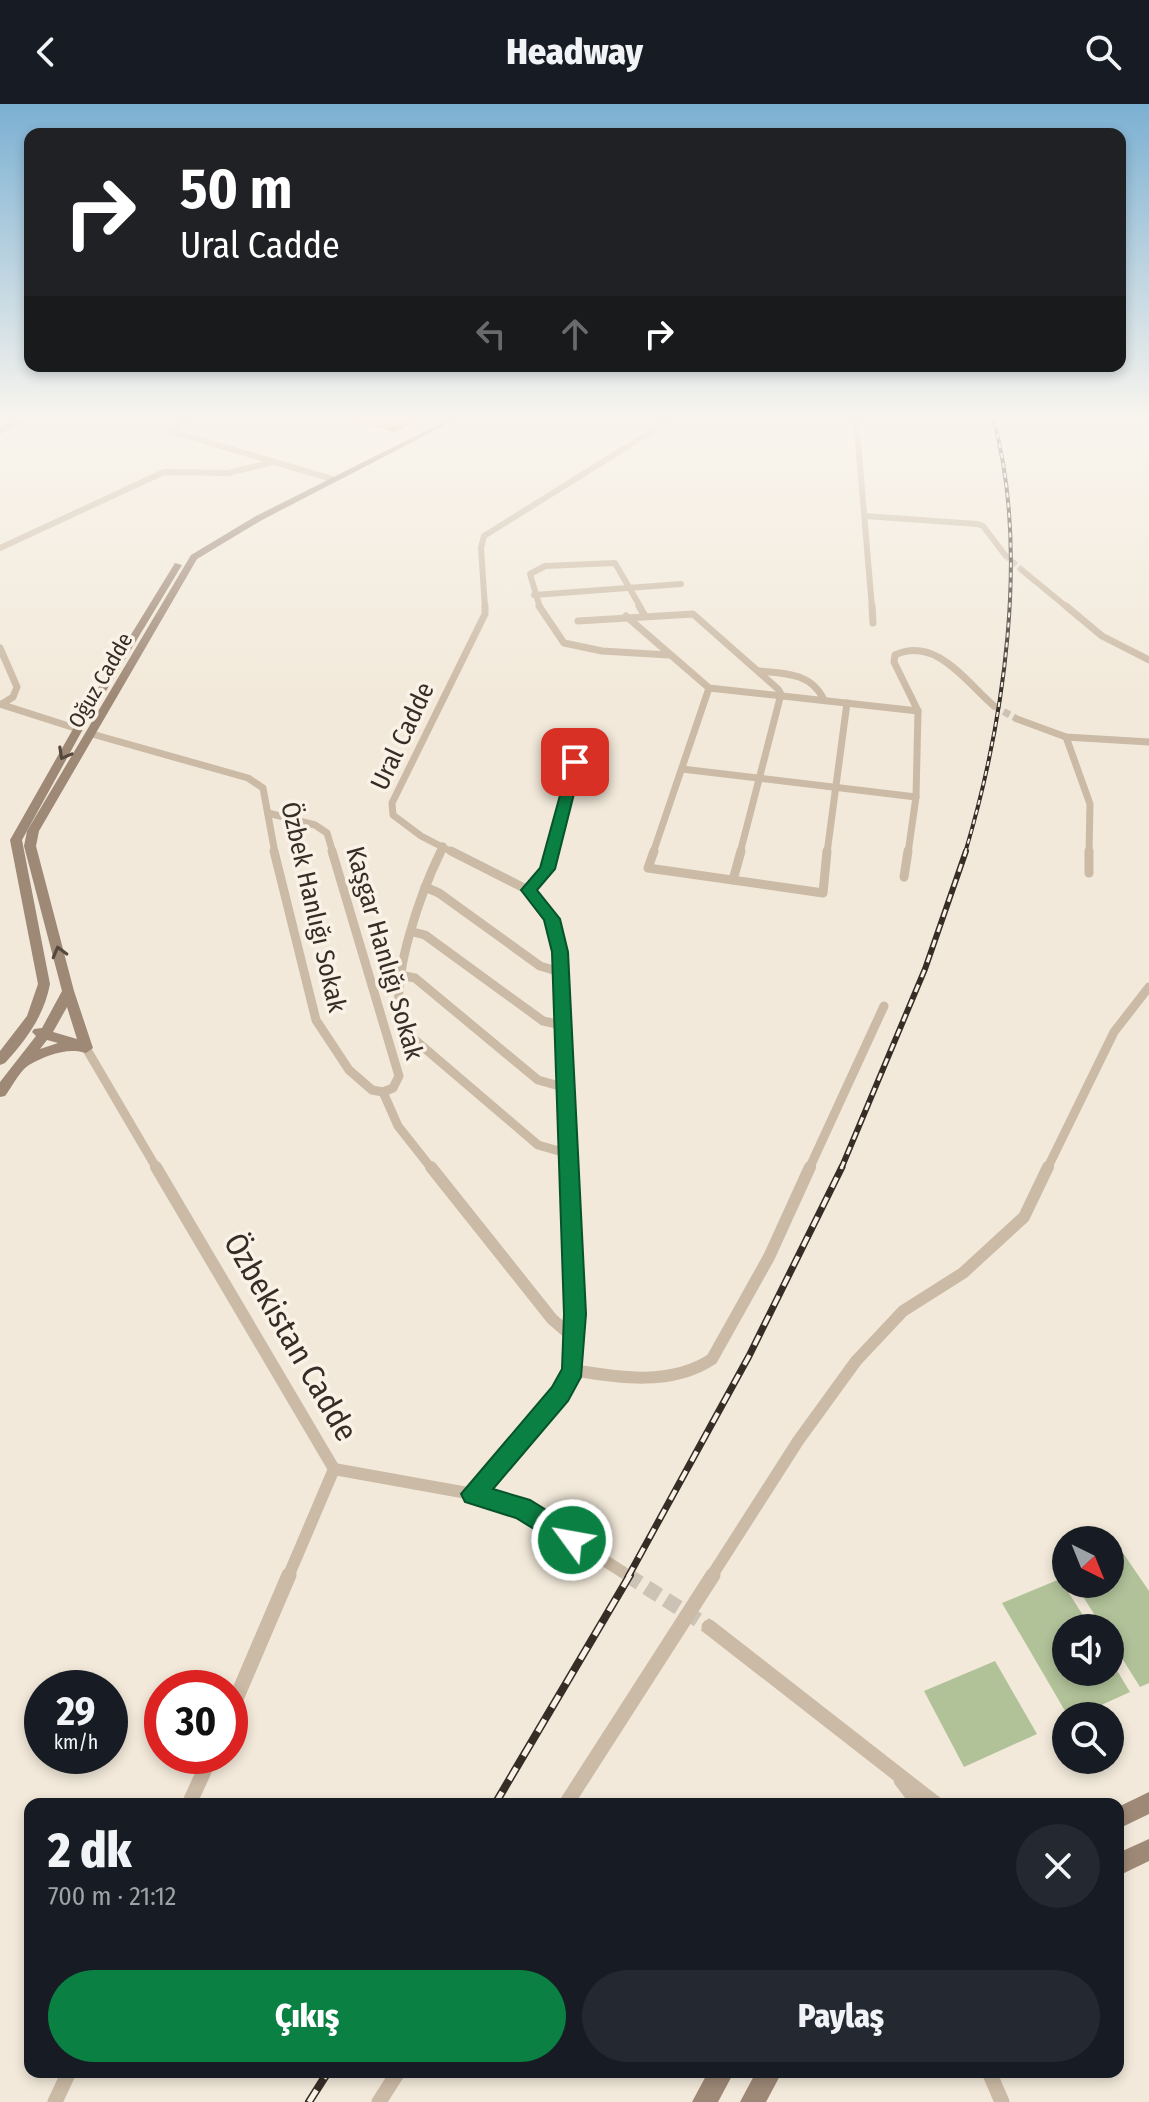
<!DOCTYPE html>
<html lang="tr">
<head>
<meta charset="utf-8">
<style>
	body { margin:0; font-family:"Fira Sans Condensed",sans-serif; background:#242831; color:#f1f3f6; height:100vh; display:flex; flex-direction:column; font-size:30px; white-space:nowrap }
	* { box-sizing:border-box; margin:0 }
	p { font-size:26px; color:#9ea1a6 }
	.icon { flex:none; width:44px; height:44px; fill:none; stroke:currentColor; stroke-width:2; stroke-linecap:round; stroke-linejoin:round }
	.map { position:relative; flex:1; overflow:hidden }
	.sheet { position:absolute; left:24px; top:1694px; width:1100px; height:280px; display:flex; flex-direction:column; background:#171b24; border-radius:16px; box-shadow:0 4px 12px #0003 }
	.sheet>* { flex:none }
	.top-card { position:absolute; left:24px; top:24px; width:1102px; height:244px; border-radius:16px; box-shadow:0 4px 12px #0003; background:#202124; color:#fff; overflow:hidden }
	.needle { width:52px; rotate:137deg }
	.fabs { position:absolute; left:1052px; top:1422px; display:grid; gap:16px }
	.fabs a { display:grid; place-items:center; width:72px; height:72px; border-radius:50%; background:#171b24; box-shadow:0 4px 12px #0003; font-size:40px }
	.speed { position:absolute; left:24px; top:1566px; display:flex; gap:16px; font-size:40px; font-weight:700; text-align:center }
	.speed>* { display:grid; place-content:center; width:104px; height:104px; border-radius:50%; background:#171b24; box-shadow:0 4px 12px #0003; line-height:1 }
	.speed small { font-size:20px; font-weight:400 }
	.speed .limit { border:12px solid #d22; background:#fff; color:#111 }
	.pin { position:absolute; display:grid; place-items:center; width:68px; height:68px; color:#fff; margin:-34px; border-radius:16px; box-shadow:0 4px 12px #0006 }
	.me { position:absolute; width:88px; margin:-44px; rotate:302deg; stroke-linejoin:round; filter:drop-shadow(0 0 6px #0008) }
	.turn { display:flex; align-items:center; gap:28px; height:168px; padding:0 24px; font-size:36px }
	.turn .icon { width:104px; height:104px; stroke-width:2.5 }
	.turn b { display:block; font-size:56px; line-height:68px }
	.lanes { display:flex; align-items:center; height:76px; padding:0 24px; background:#0003; justify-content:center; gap:40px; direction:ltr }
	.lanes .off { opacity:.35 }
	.round { display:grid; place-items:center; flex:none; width:84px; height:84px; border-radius:42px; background:#242831 }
	.head { display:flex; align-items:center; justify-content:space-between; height:136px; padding:0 24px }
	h1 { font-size:48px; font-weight:800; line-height:60px }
	.button { display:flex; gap:16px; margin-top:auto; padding:16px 24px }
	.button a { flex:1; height:92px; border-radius:48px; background:#0b8043; color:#fff; font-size:32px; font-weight:800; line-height:92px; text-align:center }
	.button a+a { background:#242831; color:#f1f3f6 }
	header { display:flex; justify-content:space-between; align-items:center; height:104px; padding:0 24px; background:#171b24; font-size:36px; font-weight:800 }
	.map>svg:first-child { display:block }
	.green { fill:#b1c299 }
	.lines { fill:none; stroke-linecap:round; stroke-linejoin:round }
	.river { fill:#78a9b0; fill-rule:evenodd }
	.building { fill:#ca6d40 }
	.street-tunnel-far3 { stroke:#ccc3b6; stroke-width:6; stroke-dasharray:6 3; stroke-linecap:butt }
	.street-tunnel-far2 { stroke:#ccc3b6; stroke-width:7; stroke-dasharray:7 4; stroke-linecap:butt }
	.street-tunnel-far1 { stroke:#ccc3b6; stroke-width:12; stroke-dasharray:12 6; stroke-linecap:butt }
	.street-tunnel { stroke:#ccc3b6; stroke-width:15; stroke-dasharray:15 8; stroke-linecap:butt }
	.street-far4 { stroke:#cbbaa5; stroke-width:6 }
	.street-far3 { stroke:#cbbaa5; stroke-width:7 }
	.street-far2 { stroke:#cbbaa5; stroke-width:9 }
	.street-far1 { stroke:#cbbaa5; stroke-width:12 }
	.street { stroke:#cbbaa5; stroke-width:15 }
	.secondary { fill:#9e8876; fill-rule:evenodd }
	.rail-far3-casing { stroke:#362d27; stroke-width:4 }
	.rail-far2-casing { stroke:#362d27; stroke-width:6 }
	.rail-far1-casing { stroke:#362d27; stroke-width:7 }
	.rail-casing { stroke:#362d27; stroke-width:8 }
	.rail-far3 { stroke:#faf2e6; stroke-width:2; stroke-dasharray:5; stroke-linecap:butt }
	.rail-far2 { stroke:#faf2e6; stroke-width:3; stroke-dasharray:8; stroke-linecap:butt }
	.rail-far1 { stroke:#faf2e6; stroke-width:4; stroke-dasharray:11; stroke-linecap:butt }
	.rail { stroke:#faf2e6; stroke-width:5; stroke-dasharray:14; stroke-linecap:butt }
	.oneway { stroke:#55483f }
	.route { fill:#0b8043; stroke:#07532c; stroke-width:2 }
	.labels { text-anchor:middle; stroke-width:7; stroke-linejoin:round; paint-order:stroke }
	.far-street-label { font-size:22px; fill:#362d27; stroke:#faf2e6 }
	.street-label { font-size:26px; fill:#362d27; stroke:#faf2e6 }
	.near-street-label { font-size:32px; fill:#362d27; stroke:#faf2e6 }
</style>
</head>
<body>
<header><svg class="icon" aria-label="back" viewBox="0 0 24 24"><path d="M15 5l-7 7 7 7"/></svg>Headway<svg class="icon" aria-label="search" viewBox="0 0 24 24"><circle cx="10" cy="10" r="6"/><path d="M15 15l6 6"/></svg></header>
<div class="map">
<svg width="1149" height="1998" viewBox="0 0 1149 1998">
	<rect width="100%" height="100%" fill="#f2e9da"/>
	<!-- green -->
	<g class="green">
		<path d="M1123,1449L1149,1487V1579L1140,1583L1110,1535V1524H1103L1075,1480H1110V1454Z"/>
		<path d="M1060,1475L1091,1524H1066V1568H1110V1555L1130,1588L1077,1612H1068L1002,1499Z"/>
		<path d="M995,1557L1037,1630L964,1663L924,1587Z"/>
	</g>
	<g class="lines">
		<!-- river -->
		<path class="river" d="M20,314H32L0,330V323Z"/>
	</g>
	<!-- building -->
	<path class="building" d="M352,314H424L395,328L352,317Z"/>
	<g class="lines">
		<!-- street-tunnel-far3 -->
		<path class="street-tunnel-far3" d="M1005,451L1023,467"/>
		<!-- street-tunnel-far2 -->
		<path class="street-tunnel-far2" d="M994,602L1017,615"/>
		<!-- street-tunnel-far1 -->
		<path class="street-tunnel-far1" d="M621,1467L630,1473"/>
		<!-- street-tunnel -->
		<path class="street-tunnel" d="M627,1471L709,1523"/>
		<!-- street-far4 -->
		<g class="street-far4">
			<path d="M193,314L170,327L332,375"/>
			<path d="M856,314L872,504"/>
			<path d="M865,412L977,420L983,422L1005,451"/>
			<path d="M0,444L164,368L228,369L273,358"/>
			<path d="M1023,467L1068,504"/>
			<path d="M534,491L681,480"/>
			<path d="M485,504L481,444L484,432L673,314"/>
			<path d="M540,504L530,470L545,462L615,459L641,504"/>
		</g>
		<!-- street-far3 -->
		<g class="street-far3">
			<path d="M539,502L564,539L602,547L669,551"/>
			<path d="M639,502L645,512"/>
			<path d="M872,502L873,519"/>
			<path d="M1066,502L1102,532L1149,556"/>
			<path d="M626,512L709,584L918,607"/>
			<path d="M578,517L693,510L778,585L781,590L740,749"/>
			<path d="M0,544L17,583L13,593L2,600"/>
			<path d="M759,567C785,569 812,569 824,596"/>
			<path d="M0,600L78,625"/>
			<path d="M1017,615L1066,633L1149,638"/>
			<path d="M92,630L248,674L263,684L275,749"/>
			<path d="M1066,633L1090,700L1089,749"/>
			<path d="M682,665L916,693"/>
			<path d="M268,709L315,721L327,729L333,749"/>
			<path d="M440,749L443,742"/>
			<path d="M454,749L421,732L393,711L392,699L485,510V502"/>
			<path d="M551,749L582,631"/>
			<path d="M653,749L709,584"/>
			<path d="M827,749L847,599"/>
			<path d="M908,749L916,693L918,607L894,558L895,551C936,532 966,578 994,602"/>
		</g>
		<!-- street-far2 -->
		<g class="street-far2">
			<path d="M274,747L316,916L349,966L372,986L383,988"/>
			<path d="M332,747L399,972L393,984L383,988"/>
			<path d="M441,747C422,786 390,872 401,916C403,924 410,930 415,936L538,1041L566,1049"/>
			<path d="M451,747L528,786L552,815L560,848L569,1065"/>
			<path d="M654,747L648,764L823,789L827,747"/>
			<path d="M1089,769V747"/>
			<path d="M904,773L908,747"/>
			<path d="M733,776L741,747"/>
			<path d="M425,783L439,789L540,862L560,868"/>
			<path d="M528,786L547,765L552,747"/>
			<path d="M413,828L425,831L543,917L562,921"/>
			<path d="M405,872L415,874L538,976L563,983"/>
			<path d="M86,944L157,1065"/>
			<path d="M383,988L398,1022L432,1065"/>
			<path d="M809,1065L884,902"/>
			<path d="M1047,1065L1114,928L1149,883"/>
		</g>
		<!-- street-far1 -->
		<g class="street-far1">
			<path d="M156,1063L334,1365L288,1473"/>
			<path d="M431,1063L552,1215L575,1235"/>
			<path d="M573,1266C619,1274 672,1282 712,1255L769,1153L810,1063"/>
			<path d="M334,1365L473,1390L560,1290L573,1266L575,1210L569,1063"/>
			<path d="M473,1390L522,1404L621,1467"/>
			<path d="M711,1473L798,1337L856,1257L903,1207L963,1169L1024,1113L1048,1063"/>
		</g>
		<!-- street -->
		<g class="street">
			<path d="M709,1523L936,1700"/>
			<path d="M230,1609L289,1471"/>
			<path d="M901,1676L919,1700"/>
			<path d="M189,1700L211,1652"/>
			<path d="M566,1700L713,1471"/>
			<path d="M989,1968L1002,1998"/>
			<path d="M55,1998L69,1968"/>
			<path d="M379,1998L398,1968"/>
		</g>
		<!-- secondary -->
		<g class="secondary">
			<path d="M451,314H459L262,416L197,455L39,727L36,742L74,887L93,944L86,949C68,943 46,951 29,961C20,966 12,983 5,992L0,993V978L36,932L32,928L34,925L42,924L62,887L24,742L27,727L191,451L256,412ZM67,903L77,935L53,928ZM47,936L58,939L40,945Z"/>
			<path d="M175,459L182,461L83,625L22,736L50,880C44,912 26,936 5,959L0,961V947L27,912L38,880L10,736L73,625Z"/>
			<path d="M1149,1688V1710L1118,1725V1703Z"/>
			<path d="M1149,1735V1757L1118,1772V1749Z"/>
			<path d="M708,1968H734L718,1998H692Z"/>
			<path d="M756,1968H782L766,1998H740Z"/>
		</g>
		<!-- rail-far3 casing -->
		<g class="rail-far3-casing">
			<path id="rail-far3" d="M965,749C1004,619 1030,446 993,314"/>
		</g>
		<!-- rail-far2 casing -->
		<g class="rail-far2-casing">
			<path id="rail-far2" d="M841,1065L925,865L966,747"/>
		</g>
		<!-- rail-far1 casing -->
		<g class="rail-far1-casing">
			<path id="rail-far1" d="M628,1473L749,1252L842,1063"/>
		</g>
		<!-- rail casing -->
		<g class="rail-casing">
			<g id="rail">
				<path d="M495,1700L630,1471"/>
				<path d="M309,1998L328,1968"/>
			</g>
		</g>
		<!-- rail-far3 -->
		<use href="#rail-far3" class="rail-far3"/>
		<!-- rail-far2 -->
		<use href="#rail-far2" class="rail-far2"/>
		<!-- rail-far1 -->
		<use href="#rail-far1" class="rail-far1"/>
		<!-- rail -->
		<use href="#rail" class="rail"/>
	</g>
	<!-- one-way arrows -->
	<defs><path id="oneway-chevron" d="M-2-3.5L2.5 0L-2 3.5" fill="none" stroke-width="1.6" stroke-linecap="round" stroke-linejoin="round" transform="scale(2)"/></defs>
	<g class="oneway">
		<use href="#oneway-chevron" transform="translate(64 650) rotate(119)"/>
		<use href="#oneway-chevron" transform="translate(59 848) rotate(-105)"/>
	</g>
	<!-- sky -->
	<linearGradient id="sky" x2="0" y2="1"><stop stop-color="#7bb0d2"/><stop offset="0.53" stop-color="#f9f5ee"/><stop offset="1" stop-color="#f9f5ee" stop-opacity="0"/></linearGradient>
	<rect width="1149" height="593" fill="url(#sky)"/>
	<!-- route -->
	<path class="route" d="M570,655L582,658L555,765L537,786L560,815L568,848L586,1210L581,1273L568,1297L493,1385L530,1396L580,1427L584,1436L580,1444L572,1448L516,1414L465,1398L461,1390L552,1283L562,1265L564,1210L552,848L544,816L521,786L540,764Z"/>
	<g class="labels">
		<!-- far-street labels -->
		<g class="far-street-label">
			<text transform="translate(100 576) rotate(-60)" y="8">Oğuz Cadde</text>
		</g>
		<!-- street labels -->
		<g class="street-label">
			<text transform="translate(402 632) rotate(-65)" y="9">Ural Cadde</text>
			<text transform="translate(314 803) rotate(77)" y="9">Özbek Hanlığı Sokak</text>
			<text transform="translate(385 849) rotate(74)" y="9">Kaşgar Hanlığı Sokak</text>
		</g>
		<!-- near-street labels -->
		<g class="near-street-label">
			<text transform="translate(291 1233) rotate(60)" y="11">Özbekistan Cadde</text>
		</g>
	</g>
</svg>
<div class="fabs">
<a><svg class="needle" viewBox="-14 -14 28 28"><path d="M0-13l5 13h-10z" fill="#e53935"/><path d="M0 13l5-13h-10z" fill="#9ea1a6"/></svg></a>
<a><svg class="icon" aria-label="sound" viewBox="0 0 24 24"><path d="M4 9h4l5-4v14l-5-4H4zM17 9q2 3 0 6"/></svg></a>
<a><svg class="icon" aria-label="search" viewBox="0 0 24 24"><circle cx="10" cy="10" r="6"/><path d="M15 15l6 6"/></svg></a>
</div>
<div class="speed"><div>29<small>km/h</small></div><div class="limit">30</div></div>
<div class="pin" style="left:575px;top:658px;background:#d93025"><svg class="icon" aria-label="arrive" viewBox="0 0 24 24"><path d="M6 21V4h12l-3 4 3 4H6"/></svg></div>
<svg class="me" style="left:572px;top:1436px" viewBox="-20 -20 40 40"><circle r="17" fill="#0b8043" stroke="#fff" stroke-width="3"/><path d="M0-11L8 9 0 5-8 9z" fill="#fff"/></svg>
<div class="top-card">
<div class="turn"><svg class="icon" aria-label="right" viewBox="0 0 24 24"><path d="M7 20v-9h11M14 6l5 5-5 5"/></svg><div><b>50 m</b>Ural Cadde</div></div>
<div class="lanes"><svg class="icon off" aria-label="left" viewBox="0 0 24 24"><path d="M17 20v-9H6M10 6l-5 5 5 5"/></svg><svg class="icon off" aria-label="ahead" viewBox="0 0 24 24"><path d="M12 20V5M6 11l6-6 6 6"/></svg><svg class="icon" aria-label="right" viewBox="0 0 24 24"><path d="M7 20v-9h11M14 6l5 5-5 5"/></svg></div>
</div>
<section class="sheet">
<div class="head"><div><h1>2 dk</h1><p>700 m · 21:12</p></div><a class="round"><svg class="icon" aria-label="close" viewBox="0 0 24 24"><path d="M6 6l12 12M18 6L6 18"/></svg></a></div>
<div class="button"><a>Çıkış</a><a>Paylaş</a></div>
</section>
</div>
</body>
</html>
